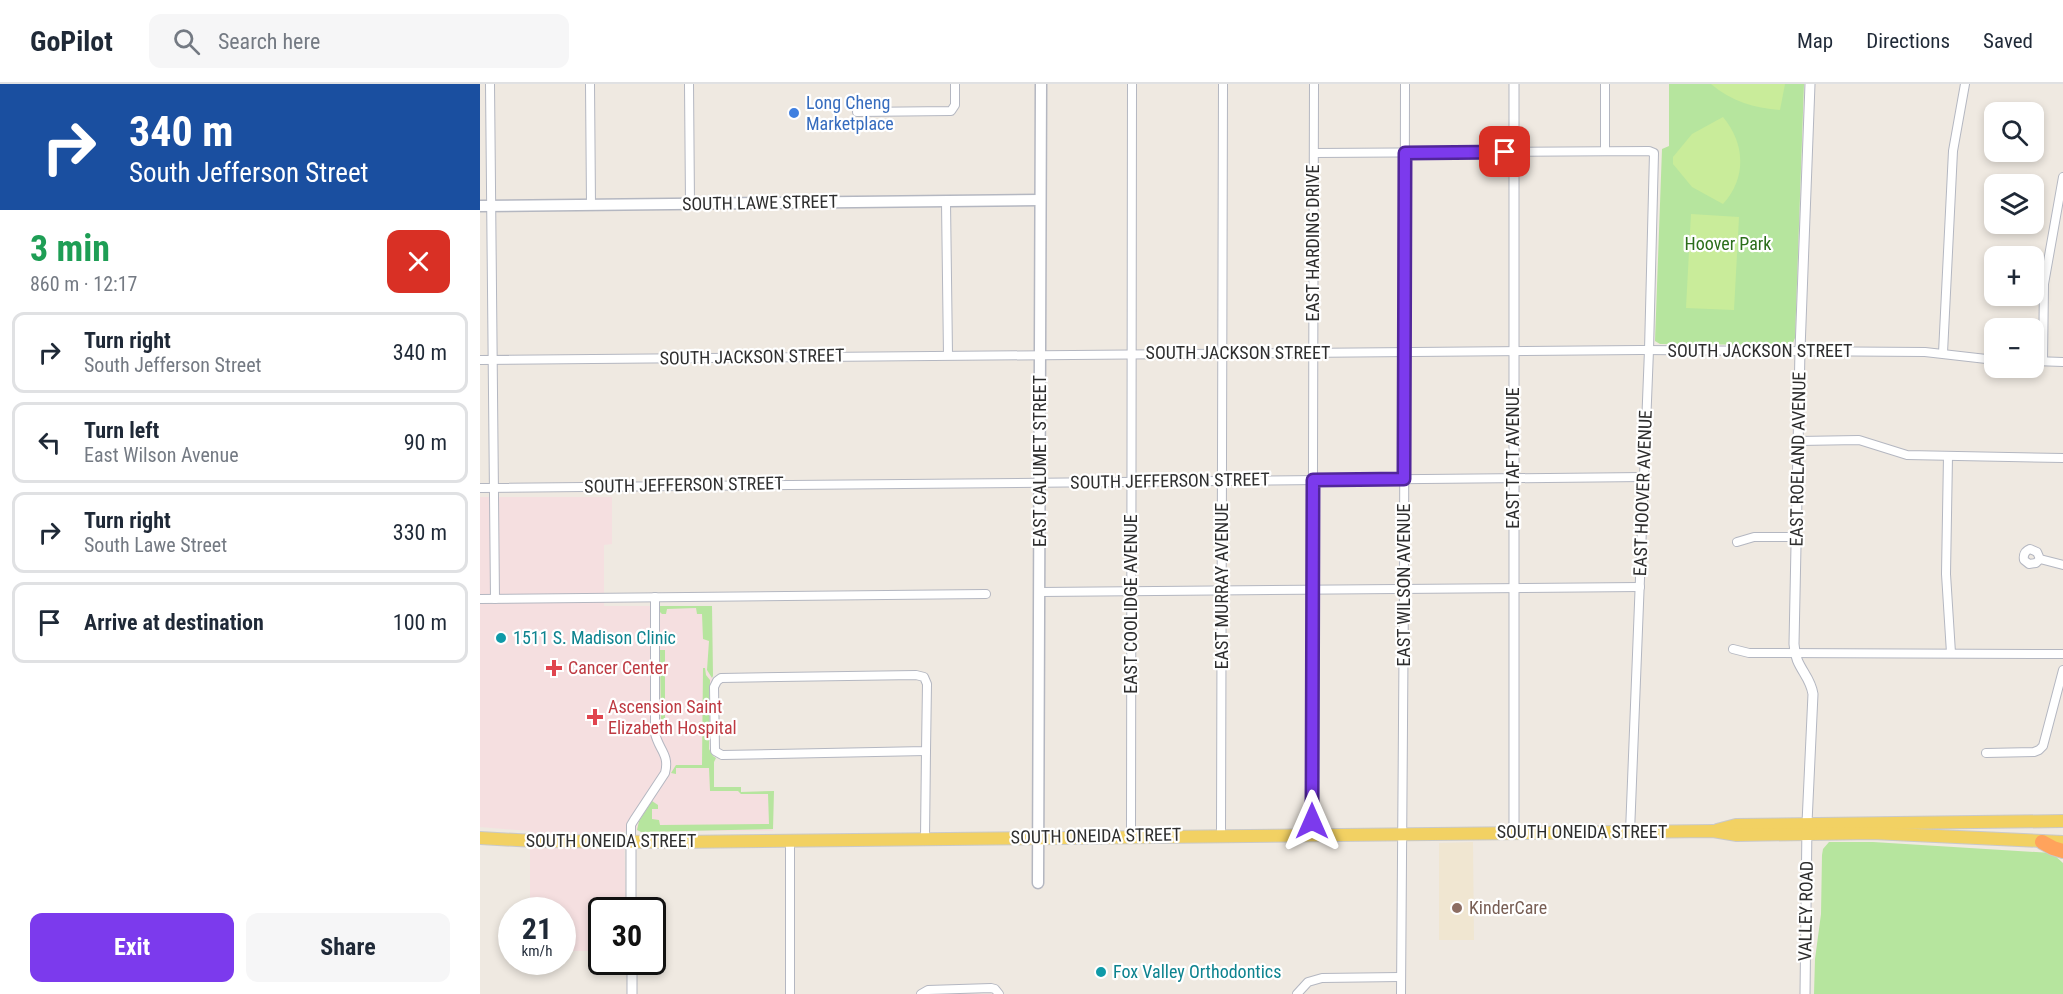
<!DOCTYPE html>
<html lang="en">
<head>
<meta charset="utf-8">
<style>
	body { margin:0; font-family:"Roboto Condensed",sans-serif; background:#f6f6f7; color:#1f2937; height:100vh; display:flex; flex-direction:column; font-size:22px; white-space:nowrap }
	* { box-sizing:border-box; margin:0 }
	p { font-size:20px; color:#747a83 }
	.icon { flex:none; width:33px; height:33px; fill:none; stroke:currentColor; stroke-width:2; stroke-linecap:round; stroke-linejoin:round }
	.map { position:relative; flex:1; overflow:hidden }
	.side { display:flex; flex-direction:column; background:#fff; width:480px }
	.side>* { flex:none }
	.hud { background:#1a4fa0; color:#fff; overflow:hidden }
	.fabs { position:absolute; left:1504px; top:18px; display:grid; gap:12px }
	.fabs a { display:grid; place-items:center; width:60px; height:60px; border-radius:12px; background:#fff; box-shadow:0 3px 9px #0003; font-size:30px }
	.speed { position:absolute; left:18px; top:813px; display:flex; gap:12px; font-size:30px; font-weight:700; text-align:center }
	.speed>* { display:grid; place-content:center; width:78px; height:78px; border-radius:50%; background:#fff; box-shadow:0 3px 9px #0003; line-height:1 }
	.speed small { font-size:15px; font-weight:400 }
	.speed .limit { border:3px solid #111; border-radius:9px; background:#fff; color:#111 }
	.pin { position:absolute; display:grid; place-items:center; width:51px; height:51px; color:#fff; margin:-26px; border-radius:12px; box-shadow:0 3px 9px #0006 }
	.me { position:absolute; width:66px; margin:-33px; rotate:0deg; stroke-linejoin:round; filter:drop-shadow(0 0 4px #0008) }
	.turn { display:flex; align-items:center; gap:21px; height:126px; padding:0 30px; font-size:27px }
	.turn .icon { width:78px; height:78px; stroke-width:2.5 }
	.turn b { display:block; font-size:42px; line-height:51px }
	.round { display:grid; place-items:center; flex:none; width:63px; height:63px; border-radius:12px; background:#f6f6f7 }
	.overview { display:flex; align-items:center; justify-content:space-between; height:102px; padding:0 30px }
	h1 { font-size:36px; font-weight:700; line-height:45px; color:#1e9e55 }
	.cta { display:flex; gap:12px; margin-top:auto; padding:12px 30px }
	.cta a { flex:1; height:69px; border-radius:12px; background:#7c3aed; color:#fff; font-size:24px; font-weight:700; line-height:69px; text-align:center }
	.cta a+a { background:#f6f6f7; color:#1f2937 }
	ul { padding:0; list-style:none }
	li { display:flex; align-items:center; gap:18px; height:81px; margin:0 12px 9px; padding:0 18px; border:3px solid #e0e1e3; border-radius:12px }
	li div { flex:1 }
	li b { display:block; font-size:22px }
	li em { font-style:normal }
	header { display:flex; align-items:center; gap:36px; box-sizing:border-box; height:84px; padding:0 30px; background:#fff; border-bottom:2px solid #e0e1e3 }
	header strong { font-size:28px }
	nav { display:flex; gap:33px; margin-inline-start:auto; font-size:21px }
	.search { width:420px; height:54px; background:#f6f6f7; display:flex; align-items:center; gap:15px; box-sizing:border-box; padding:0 21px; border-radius:12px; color:#747a83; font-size:22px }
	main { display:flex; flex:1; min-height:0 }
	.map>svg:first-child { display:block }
	.education { fill:#f0e6d1 }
	.medical { fill:#f5dfe0 }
	.green { fill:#b6e59e }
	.pitch { fill:#c9ec9a }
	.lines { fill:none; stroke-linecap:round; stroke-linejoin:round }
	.minor-casing { stroke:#b4b7c1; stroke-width:10 }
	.tertiary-casing { stroke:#b4b7c1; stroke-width:11 }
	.secondary-casing { stroke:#b4b7c1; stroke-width:13 }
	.primary-casing { stroke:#c9c9c9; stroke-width:14 }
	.motorway-casing { stroke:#c9c9c9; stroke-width:16 }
	.minor { stroke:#fff; stroke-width:8 }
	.tertiary { stroke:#fff; stroke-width:9 }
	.secondary { stroke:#fff; stroke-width:10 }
	.primary { stroke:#f2d163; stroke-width:12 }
	.motorway { stroke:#ffa35c; stroke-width:14 }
	.route-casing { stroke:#51269a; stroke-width:15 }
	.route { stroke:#7c3aed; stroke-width:10 }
	.shop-dot { fill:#3f7fe0; stroke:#fff; stroke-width:2 }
	.culture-dot { fill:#0f9aa8; stroke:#fff; stroke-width:2 }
	.health-dot { fill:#e0444e; stroke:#fff; stroke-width:2 }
	.education-dot { fill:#8d6e63; stroke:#fff; stroke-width:2 }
	.labels { text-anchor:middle; stroke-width:4.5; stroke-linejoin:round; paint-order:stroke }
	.shop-label { font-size:18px; fill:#366cbe; stroke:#fff; text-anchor:start }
	.street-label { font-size:18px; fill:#2e2e2e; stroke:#fff }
	.park-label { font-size:18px; fill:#2c6e1b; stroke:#fff }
	.culture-label { font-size:18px; fill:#0d838f; stroke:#fff; text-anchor:start }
	.health-label { font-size:18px; fill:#be3a42; stroke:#fff; text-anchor:start }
	.education-label { font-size:18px; fill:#785e54; stroke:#fff; text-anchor:start }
</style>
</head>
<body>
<header>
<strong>GoPilot</strong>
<div class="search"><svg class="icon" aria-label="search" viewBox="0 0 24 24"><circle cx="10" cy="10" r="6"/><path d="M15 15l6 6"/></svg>Search here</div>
<nav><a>Map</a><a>Directions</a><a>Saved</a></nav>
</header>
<main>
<section class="side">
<div class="hud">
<div class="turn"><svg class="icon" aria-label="right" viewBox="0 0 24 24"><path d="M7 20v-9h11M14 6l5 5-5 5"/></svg><div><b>340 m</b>South Jefferson Street</div></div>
</div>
<div class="overview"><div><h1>3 min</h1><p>860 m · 12:17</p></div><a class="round" style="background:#d93025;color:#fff"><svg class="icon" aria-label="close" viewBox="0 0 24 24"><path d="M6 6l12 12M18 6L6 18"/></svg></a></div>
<ul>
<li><svg class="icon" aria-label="right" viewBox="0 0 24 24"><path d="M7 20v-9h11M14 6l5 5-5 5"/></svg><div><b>Turn right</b><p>South Jefferson Street</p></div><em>340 m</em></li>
<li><svg class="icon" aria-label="left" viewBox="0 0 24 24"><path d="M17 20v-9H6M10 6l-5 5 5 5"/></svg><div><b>Turn left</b><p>East Wilson Avenue</p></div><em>90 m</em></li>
<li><svg class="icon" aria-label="right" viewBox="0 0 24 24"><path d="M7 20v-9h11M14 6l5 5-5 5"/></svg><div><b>Turn right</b><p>South Lawe Street</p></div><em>330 m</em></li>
<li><svg class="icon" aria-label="arrive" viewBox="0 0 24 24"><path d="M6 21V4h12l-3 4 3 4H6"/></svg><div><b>Arrive at destination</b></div><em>100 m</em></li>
</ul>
<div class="cta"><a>Exit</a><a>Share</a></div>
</section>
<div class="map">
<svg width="1583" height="910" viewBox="0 0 1583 910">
	<rect width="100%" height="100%" fill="#efe9e1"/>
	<!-- education -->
	<path class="education" d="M993,758L994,856H959V759Z"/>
	<!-- medical -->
	<path class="medical" d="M0,413H132V460L124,461V522H232L233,592L230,600L229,665L233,672L236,674L234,678V703H261V708L294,707L293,747H144L146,826H122L121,867H83L82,826H50V747L0,743Z"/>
	<!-- green -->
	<g class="green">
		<path d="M1189,0H1324L1315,254L1312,261L1180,260L1175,257L1182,65L1189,62Z"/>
		<path d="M179,522H232L233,592L232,594L227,586L229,557L223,555L222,530H217L216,524L187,525L186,530H182L179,527Z"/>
		<path d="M180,566H185V633L189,643L183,648L181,643Z"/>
		<path d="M223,584H225L226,591L230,596L229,665L233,672L236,674L234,678V703H261V708L294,707L293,745L161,748L157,746L159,737L172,717L178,721V725H172V735L179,736L180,741L289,740L288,710H261L258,707H230L229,684H196V690L191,689L196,681H222Z"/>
		<path d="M1349,758H1393L1572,769L1583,779V910H1334L1335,875L1341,830L1342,771L1343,765Z"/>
	</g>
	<!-- pitch -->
	<g class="pitch">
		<path d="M1231,0H1305L1300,26C1274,24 1251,17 1231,0Z"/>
		<path d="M1243,33C1265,59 1267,94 1243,120L1212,103L1193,80V73L1212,50Z"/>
		<path d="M1211,130L1259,133L1254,226L1206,224Z"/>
	</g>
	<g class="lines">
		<!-- minor casing -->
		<g class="minor-casing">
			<g id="minor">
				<path d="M10,0L15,515"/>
				<path d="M110,0L111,121"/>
				<path d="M209,0L210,120"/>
				<path d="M377,28L471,27L475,21V0"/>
				<path d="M1125,67V0"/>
				<path d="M834,69L1169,67L1174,69L1169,266L1150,748"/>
				<path d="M466,118L468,271"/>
				<path d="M1463,269L1473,67L1485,0"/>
				<path d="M0,276L1161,266L1445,268L1515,276"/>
				<path d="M1554,277L1583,278"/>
				<path d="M1563,277L1564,200L1583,93"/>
				<path d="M1319,357L1379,356L1427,371L1583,374"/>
				<path d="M1468,372L1466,490L1471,569"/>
				<path d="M0,404L1164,393"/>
				<path d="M1257,458L1274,453H1316"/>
				<path d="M1560,475L1557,468L1550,465C1545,467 1543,471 1544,476L1549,480L1556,479L1560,475L1583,481"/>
				<path d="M560,508L1160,503"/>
				<path d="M0,515L506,510"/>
				<path d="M1253,565L1269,569L1583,570"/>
				<path d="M436,591L444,593L447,600L446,667L242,671L235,667L234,603L237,597L241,594Z"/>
				<path d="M1506,669L1554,668L1559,666L1563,662L1583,586"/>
				<path d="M741,751L743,0"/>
				<path d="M832,751L834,0"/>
				<path d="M651,752L652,0"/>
				<path d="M445,754L446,667"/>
				<path d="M151,758V741L154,736L185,689C190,670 178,665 175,649V513"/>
				<path d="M310,910V756"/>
				<path d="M441,910L448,906L511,904L515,905L519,910"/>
				<path d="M817,910L828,898L842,894L920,893"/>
				<path d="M921,910L924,504L925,0"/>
			</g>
		</g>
		<!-- tertiary casing -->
		<g class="tertiary-casing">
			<g id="tertiary">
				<path d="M1034,749V0"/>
				<path d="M151,758V826"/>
				<path d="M152,878V910"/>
				<path d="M1325,910L1327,739L1333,610C1330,590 1315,584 1314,560L1320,266L1330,0"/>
			</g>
		</g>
		<!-- secondary casing -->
		<g class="secondary-casing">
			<g id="secondary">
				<path d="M0,122L560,116"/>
				<path d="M558,799L561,0"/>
			</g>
		</g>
		<!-- primary casing -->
		<g class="primary-casing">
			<g id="primary">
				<path d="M1237,746L1256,741L1583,737"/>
				<path d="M0,754L55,757L194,758L1233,747L1257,751L1393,749L1583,758"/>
			</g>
		</g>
		<!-- motorway casing -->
		<g class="motorway-casing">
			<path id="motorway" d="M1562,758L1573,764L1583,767"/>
		</g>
		<!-- minor -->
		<use href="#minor" class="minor"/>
		<!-- tertiary -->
		<use href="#tertiary" class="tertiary"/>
		<!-- secondary -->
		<use href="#secondary" class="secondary"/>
		<!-- primary -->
		<use href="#primary" class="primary"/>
		<!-- motorway -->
		<use href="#motorway" class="motorway"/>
	</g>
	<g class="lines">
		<!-- route casing -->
		<g class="route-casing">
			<path id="route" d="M832,737L833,396L924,395L925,69L1025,68"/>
		</g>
		<!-- route -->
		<use href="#route" class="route"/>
	</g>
	<!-- markers -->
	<circle class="shop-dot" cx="314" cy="29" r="6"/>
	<g class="culture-dot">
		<circle cx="21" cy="554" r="6"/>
		<circle cx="621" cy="888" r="6"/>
	</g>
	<g class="health-dot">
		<path d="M71 575h6v6h6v6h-6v6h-6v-6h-6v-6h6z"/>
		<path d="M112 624h6v6h6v6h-6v6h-6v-6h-6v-6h6z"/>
	</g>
	<circle class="education-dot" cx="977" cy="824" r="6"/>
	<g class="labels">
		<!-- shop labels -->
		<g class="shop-label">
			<text x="326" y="25">Long Cheng<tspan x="326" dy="21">Marketplace</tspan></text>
		</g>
		<!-- street labels -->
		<g class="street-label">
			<text transform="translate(280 119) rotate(-1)" y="6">SOUTH LAWE STREET</text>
			<text transform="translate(833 159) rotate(-90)" y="6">EAST HARDING DRIVE</text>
			<text x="1280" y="273">SOUTH JACKSON STREET</text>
			<text x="758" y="275">SOUTH JACKSON STREET</text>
			<text transform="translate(272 273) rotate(-1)" y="6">SOUTH JACKSON STREET</text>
			<text transform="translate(1033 374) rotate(-90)" y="6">EAST TAFT AVENUE</text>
			<text transform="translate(1318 375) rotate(-89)" y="6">EAST ROELAND AVENUE</text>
			<text transform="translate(560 377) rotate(-90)" y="6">EAST CALUMET STREET</text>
			<text transform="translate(690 397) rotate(-1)" y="6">SOUTH JEFFERSON STREET</text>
			<text transform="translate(204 401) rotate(-1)" y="6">SOUTH JEFFERSON STREET</text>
			<text transform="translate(1163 409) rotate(-88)" y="6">EAST HOOVER AVENUE</text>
			<text transform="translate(924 501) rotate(-90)" y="6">EAST WILSON AVENUE</text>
			<text transform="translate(742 502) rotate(-90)" y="6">EAST MURRAY AVENUE</text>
			<text transform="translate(651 520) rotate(-90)" y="6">EAST COOLIDGE AVENUE</text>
			<text x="1102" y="754">SOUTH ONEIDA STREET</text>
			<text transform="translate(616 752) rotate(-1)" y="6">SOUTH ONEIDA STREET</text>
			<text x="131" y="763">SOUTH ONEIDA STREET</text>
			<text transform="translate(1326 827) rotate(-89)" y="6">VALLEY ROAD</text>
		</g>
		<!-- park labels -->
		<g class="park-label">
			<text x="1248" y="166">Hoover Park</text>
		</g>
		<!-- culture labels -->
		<g class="culture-label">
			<text x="33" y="560">1511 S. Madison Clinic</text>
			<text x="633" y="894">Fox Valley Orthodontics</text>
		</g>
		<!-- health labels -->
		<g class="health-label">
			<text x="88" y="590">Cancer Center</text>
			<text x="128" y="629">Ascension Saint<tspan x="128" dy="21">Elizabeth Hospital</tspan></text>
		</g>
		<!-- education labels -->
		<g class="education-label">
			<text x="989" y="830">KinderCare</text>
		</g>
	</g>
</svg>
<div class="fabs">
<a><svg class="icon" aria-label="search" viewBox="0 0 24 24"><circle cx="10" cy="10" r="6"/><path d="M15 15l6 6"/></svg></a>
<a><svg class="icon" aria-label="layers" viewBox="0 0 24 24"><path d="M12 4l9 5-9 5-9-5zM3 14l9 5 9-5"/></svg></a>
<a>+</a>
<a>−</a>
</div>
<div class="speed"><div>21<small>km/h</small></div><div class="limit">30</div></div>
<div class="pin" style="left:1025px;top:68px;background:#d93025"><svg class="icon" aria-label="arrive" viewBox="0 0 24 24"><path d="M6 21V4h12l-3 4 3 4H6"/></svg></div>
<svg class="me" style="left:832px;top:737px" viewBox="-20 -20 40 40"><path d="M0-17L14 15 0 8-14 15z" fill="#7c3aed" stroke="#fff" stroke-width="4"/></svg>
</div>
</main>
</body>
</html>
